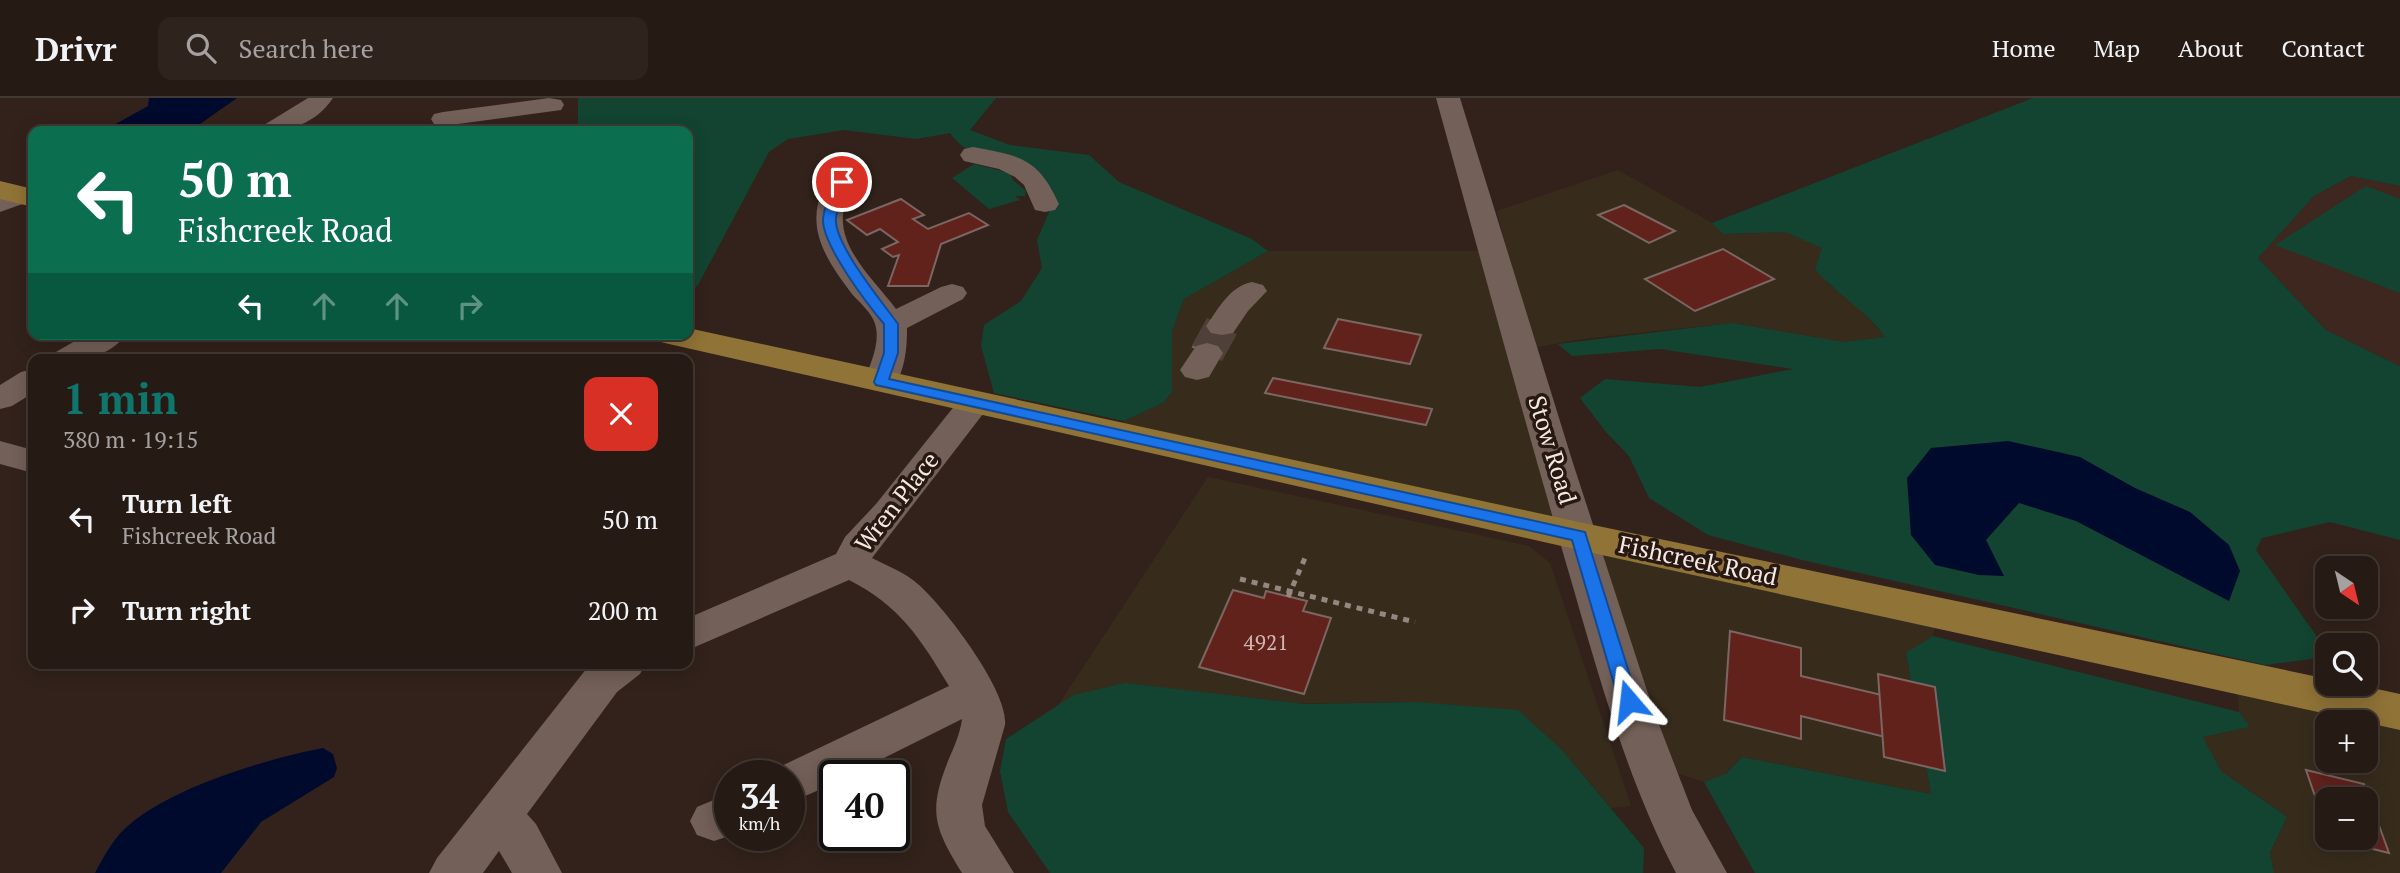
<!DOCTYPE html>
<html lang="en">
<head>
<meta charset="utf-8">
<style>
	body { margin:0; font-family:"PT Serif",serif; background:#2e231d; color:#f1f3f6; height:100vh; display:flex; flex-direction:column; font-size:26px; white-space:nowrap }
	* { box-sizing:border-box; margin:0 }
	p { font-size:23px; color:#a4a1a0 }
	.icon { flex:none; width:38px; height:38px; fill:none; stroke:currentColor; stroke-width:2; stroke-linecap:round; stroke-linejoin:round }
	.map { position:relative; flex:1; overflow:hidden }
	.sheet { position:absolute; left:28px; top:256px; width:665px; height:315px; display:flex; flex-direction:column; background:#261a14; border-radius:14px; box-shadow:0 4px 18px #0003,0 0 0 2px #423834 }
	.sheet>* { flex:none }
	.hud { position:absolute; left:28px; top:28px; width:665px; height:214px; border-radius:14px; box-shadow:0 4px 18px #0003,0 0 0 2px #423834; background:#0b6e4f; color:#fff; overflow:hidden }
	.needle { width:46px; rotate:145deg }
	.buttons { position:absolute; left:2315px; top:458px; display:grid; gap:14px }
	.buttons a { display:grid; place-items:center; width:63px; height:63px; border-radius:14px; background:#261a14; box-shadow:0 4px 18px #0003,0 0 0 2px #423834; font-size:35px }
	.speed { position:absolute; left:714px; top:662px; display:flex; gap:14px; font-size:35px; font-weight:700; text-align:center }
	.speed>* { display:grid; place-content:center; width:91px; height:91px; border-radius:50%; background:#261a14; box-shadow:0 4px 18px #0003,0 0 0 2px #423834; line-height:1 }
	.speed small { font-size:18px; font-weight:400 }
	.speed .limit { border:4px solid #111; border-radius:10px; background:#fff; color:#111 }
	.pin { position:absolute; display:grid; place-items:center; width:60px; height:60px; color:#fff; margin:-30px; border:4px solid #fff; border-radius:50%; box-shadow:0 2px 7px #0007 }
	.me { position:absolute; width:77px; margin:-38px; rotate:343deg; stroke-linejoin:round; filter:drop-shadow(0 0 5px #0008) }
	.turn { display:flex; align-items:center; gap:24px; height:147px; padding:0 35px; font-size:32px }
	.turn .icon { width:91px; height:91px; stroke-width:2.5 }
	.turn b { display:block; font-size:49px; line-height:60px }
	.lanes { display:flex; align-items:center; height:66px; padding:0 35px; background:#0003; justify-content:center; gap:35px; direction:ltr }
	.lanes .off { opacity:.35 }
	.round { display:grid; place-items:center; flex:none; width:74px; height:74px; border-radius:14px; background:#2e231d }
	.headline { display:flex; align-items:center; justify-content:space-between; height:119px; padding:0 35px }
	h1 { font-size:42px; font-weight:700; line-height:52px; color:#0f766e }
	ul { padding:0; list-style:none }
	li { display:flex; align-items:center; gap:21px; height:91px; padding:0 35px }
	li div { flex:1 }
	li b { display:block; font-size:26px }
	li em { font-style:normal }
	header { display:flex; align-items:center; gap:42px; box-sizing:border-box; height:98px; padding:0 35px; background:#261a14; border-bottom:2px solid #423834 }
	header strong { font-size:33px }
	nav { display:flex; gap:38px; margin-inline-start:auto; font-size:24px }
	.search { width:490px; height:63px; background:#2e231d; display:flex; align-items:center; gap:18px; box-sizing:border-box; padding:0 24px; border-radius:14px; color:#a4a1a0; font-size:26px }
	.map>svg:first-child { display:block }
	.commercial { fill:#372c1c; fill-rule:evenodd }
	.built { fill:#3e271e }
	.green { fill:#124431 }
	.water { fill:#000a2d }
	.building { fill:#62221c; stroke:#7c6663; stroke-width:2 }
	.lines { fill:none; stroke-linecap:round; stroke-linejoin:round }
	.minor-tunnel { stroke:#4f4039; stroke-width:34; stroke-dasharray:34 18; stroke-linecap:butt }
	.path { stroke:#948680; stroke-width:5; stroke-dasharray:6 6; stroke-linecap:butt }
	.minor { fill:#736058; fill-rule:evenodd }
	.major { fill:#907336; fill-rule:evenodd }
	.route { fill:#1a73e8; stroke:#114b97; stroke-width:2 }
	.labels { text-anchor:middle; stroke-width:7; stroke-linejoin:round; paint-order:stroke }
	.number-label { font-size:21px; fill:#d0b6b1 }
	.street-label { font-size:24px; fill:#f4e8e3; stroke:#281812 }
</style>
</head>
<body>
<header>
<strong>Drivr</strong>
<div class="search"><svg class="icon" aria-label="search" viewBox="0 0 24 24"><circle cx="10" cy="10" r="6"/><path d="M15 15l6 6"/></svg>Search here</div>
<nav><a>Home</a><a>Map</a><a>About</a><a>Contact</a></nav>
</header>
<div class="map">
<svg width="2400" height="775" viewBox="0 0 2400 775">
	<rect width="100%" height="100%" fill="#32221b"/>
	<!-- commercial -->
	<g class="commercial">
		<path d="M1618,72L1712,125L1723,136L1785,134L1823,150L1827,185L1855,206L1886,239L1844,244L1732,225L1582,241L1531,250L1497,113Z"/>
		<path d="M1268,153H1482L1568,430L1120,331L1124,323L1163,305L1172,294V233L1184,201Z"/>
		<path d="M1208,379L1529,448L1550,465L1631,708L1611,710L1563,653L1416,604L1057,609Z"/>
		<path d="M1589,447L1936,520L1933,538L1906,556L1931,696L1742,659L1727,675L1704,684L1673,674Z"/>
		<path d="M2237,593L2400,630V775H2274L2270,756L2287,719L2221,673L2203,639L2250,629L2239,614ZM2328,625H2366V663H2328ZM2328,702H2366V740H2328Z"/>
	</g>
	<!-- built -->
	<path class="built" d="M2351,78L2400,88V268L2326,232L2258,160L2314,98Z"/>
	<!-- green -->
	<g class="green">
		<path d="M578,0H996L970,32L1010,47L1089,57L1119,84L1252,141L1268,153L1184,201L1172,233V294L1163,305L1124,323L994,295L981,248L984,227L1021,203L1042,170L1037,142L1050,112L1047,91C1022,79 964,58 950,35L916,41L844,32L788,41L769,54L698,187L688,196V33H578Z"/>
		<path d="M2033,0H2400V88L2351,78L2314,98L2258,160L2326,232L2400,268V442L2330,424L2262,440L2256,452L2327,553V559L2265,567L1802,462L1708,437L1649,400L1629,358L1606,334L1580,300L1605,281L1700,289L1793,271L1660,251L1572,258L1558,246L1732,225L1844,244L1885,239C1866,212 1836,196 1815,171L1822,150L1785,134L1723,136L1712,125Z"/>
		<path d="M974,66L1010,75L1013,82L1026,93L1025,98H1015L1020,102L989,111L952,80Z"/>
		<path d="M2366,88L2400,101V195L2275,147Z"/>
		<path d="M1933,538L2239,614L2250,629L2203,639L2221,673L2287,719L2270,755L2274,775H1755L1704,684L1727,675L1742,659L1931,696L1906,555Z"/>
		<path d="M1125,585L1305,606L1416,604L1518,612L1563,653L1644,750L1643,775H1050L1008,714L1000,673L1006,641L1074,597Z"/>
	</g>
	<!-- water -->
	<g class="water">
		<path d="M149,0H237L190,33H103L148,8Z"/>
		<path d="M2008,343L2080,359L2135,390L2190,414L2229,447L2240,473L2229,503L2076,423L2019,405L1986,442L2004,478L1979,477L1935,467L1911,437L1907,380L1931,350Z"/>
		<path d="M323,650L333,656L337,670L334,679L261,724L221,775H95C104,758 114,739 129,727C173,689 266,661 323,650Z"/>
	</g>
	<!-- building -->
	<g class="building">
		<path d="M901,101L924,117L913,121L928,131L969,115L988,127L941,146L928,188H888L899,157L893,159L882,151L898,144L880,131L867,137L847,122Z"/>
		<path d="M1624,107L1675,133L1649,145L1598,117Z"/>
		<path d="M1723,151L1774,181L1695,213L1645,181Z"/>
		<path d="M1338,221L1421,237L1410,266L1324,250Z"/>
		<path d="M1209,225L1233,230L1216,257L1193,249Z"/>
		<path d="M1273,280L1432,311L1426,327L1265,295Z"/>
		<path d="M1233,492L1264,500L1266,493L1307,503L1303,513L1331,520L1304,596L1199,569Z"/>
		<path d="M1730,533L1801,550V578L1886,598L1889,640L1801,618V641L1724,622Z"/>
		<path d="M1878,576L1935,589L1945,673L1884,659Z"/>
		<path d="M2306,672L2364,686L2389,755L2329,740H2366V702H2328V736Z"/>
	</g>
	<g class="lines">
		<!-- minor-tunnel -->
		<path class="minor-tunnel" d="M1207,255L1222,228"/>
		<!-- path -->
		<g class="path">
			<path d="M1240,481L1415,524"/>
			<path d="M1288,499L1305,460"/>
		</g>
		<!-- minor -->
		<g class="minor">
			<path d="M308,0H333C315,26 291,33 261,33L264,27Z"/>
			<path d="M549,0L561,2L564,7L561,12L443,28L434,26L431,21L434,16L443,14Z"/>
			<path d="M1436,0H1460L1572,362L1653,611L1692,712L1727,775H1676C1625,678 1597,571 1566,465C1521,311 1479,155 1436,0Z"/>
			<path d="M973,49C1021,58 1038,60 1059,106L1055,112L1045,114L1035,112L1024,87L1015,79L999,71L964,63L960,57L964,51Z"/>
			<path d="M849,58L858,60L862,66C855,82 845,99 843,117C840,153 877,185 896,211L941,189L952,186L963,189L967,195L963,201L907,230C907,252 905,272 893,290L881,293L869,290L864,283C870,267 881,244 875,226C872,215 859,204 852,196C814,146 801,116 840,60Z"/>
			<path d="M21,89L31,91L33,95L31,103L0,114V96Z"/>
			<path d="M1252,184L1263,187L1267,193L1248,213L1233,235L1222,237L1211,235L1206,228C1219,210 1229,189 1252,184Z"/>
			<path d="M87,236H126C108,262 79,261 52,261L56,254Z"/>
			<path d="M1207,245L1218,248L1223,255L1209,279L1197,282L1185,279L1180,272L1196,248Z"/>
			<path d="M33,271V295L12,308L0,311V287L21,274Z"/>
			<path d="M976,293L988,296L993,303L872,460C888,468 906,475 919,487C946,511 1009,594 1005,627L982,707L985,728L1014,775H962C934,729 928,714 948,663C954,649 960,636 962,621L850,677H835V685L789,705V677H770L773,672L949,588C920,540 900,508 849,482L688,552V520L836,456L845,439L876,406L964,296Z"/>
			<path d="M0,343L33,352V375L0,366Z"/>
			<path d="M594,565H646L640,576L617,594L527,716L536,726L562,775H512L499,753L483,775H429L437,760L587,570Z"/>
			<path d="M730,695V737H732L714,743L697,737L690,723L697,709Z"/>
		</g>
		<!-- major -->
		<g class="major">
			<path d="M0,83L33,91V109L0,101Z"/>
			<path d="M688,230L1579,424L2328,581V586H2354L2400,596V632L1579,452L669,246L657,243L652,236H688Z"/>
		</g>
	</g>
	<!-- route -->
	<path class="route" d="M838,81L848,84C844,95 837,108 836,120C833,145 883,205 898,226V255L889,281L1585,434L1638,603L1635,608L1629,610L1622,608L1619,603L1572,442L876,287L874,284L884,255V226C867,206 824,149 823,123C823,111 832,91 838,81Z"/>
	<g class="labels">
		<!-- number labels -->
		<g class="number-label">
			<text x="1266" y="552">4921</text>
		</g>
		<!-- street labels -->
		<g class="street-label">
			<text transform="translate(1552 352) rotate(73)" y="8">Stow Road</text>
			<text transform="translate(897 404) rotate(-52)" y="8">Wren Place</text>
			<text transform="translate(1698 463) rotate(12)" y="8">Fishcreek Road</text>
		</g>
	</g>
</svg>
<div class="buttons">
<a><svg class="needle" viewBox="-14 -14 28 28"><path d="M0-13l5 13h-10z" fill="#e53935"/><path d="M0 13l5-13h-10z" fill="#a4a1a0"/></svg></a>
<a><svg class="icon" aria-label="search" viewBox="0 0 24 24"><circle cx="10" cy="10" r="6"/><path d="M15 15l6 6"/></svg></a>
<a>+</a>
<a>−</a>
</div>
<div class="speed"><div>34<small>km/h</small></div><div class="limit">40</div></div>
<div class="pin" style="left:842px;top:84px;background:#d93025"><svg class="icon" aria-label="arrive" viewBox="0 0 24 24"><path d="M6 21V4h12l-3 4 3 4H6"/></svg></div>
<svg class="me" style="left:1629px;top:603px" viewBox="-20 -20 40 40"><path d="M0-17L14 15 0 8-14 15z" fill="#1a73e8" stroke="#fff" stroke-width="4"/></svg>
<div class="hud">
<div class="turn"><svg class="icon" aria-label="left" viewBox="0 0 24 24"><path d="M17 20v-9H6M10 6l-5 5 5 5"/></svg><div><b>50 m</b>Fishcreek Road</div></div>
<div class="lanes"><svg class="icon" aria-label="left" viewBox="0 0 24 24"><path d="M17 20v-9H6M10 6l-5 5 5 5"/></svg><svg class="icon off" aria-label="ahead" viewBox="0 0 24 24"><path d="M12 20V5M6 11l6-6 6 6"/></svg><svg class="icon off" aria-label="ahead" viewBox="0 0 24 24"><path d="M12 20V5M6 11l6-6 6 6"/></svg><svg class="icon off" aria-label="right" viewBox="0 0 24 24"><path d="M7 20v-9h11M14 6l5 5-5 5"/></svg></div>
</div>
<section class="sheet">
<div class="headline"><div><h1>1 min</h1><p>380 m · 19:15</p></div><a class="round" style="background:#d93025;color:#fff"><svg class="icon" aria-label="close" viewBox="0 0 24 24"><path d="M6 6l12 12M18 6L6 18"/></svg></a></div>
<ul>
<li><svg class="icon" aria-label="left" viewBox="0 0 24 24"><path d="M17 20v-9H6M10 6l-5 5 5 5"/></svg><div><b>Turn left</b><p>Fishcreek Road</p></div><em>50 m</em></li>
<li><svg class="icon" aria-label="right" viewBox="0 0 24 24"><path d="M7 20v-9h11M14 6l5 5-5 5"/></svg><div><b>Turn right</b></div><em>200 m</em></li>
</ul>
</section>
</div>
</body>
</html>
